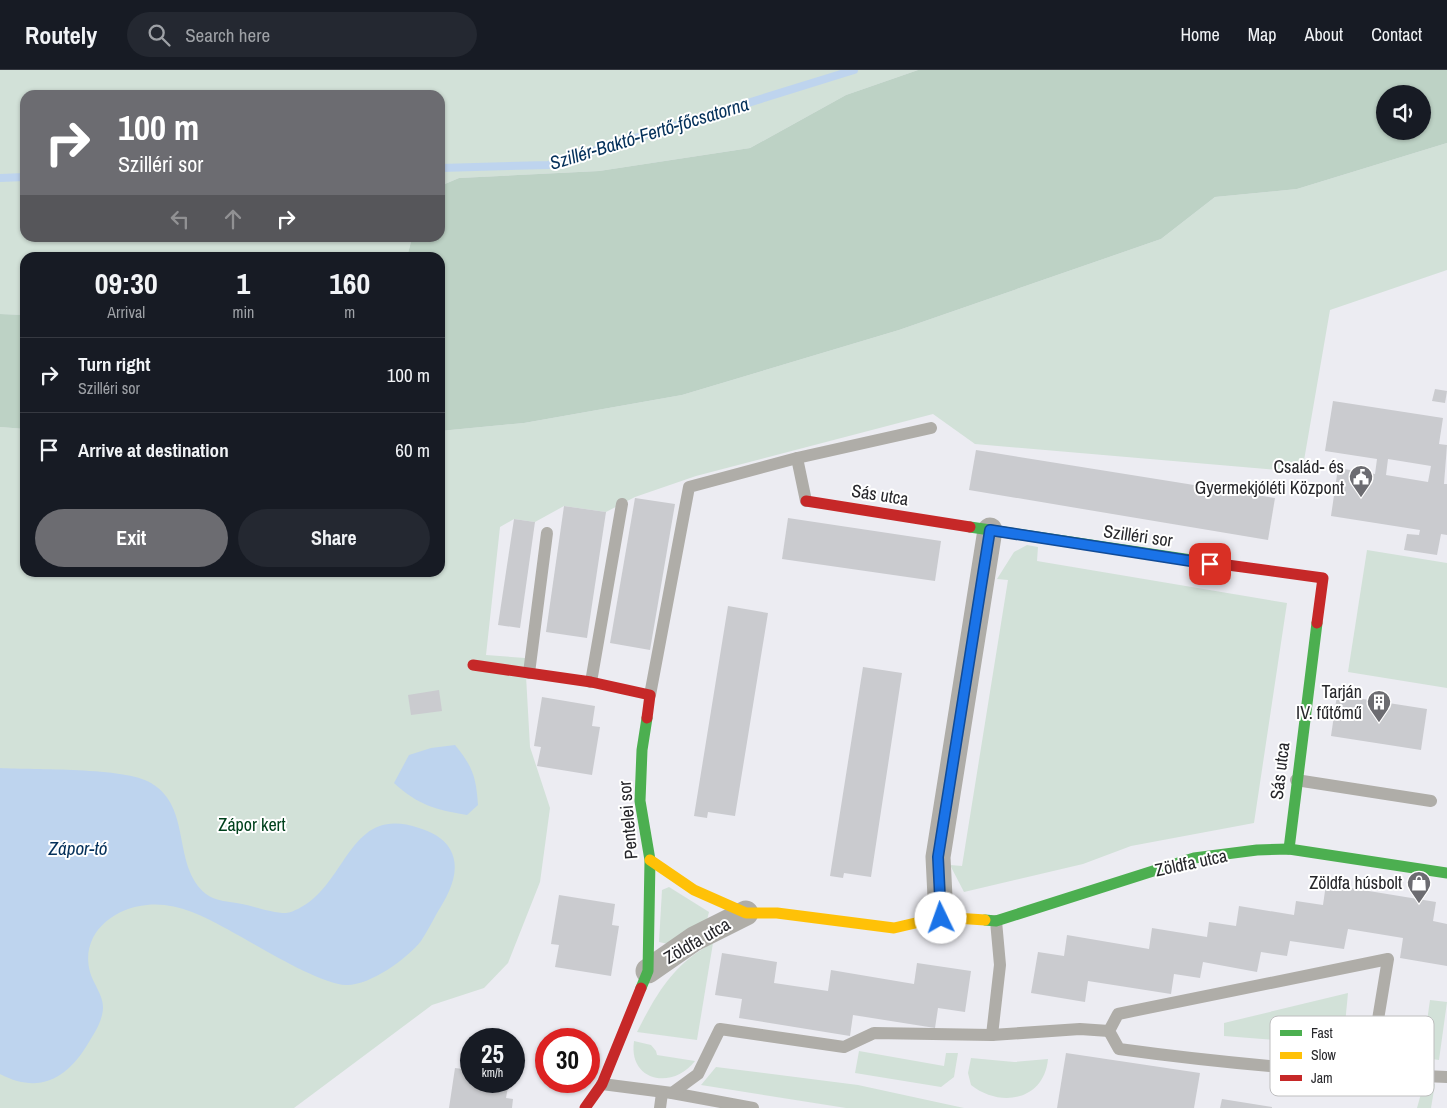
<!DOCTYPE html>
<html lang="en">
<head>
<meta charset="utf-8">
<style>
	body { margin:0; font-family:"Archivo Narrow",sans-serif; background:#242831; color:#f1f3f6; height:100vh; display:flex; flex-direction:column; font-size:19px; white-space:nowrap }
	* { box-sizing:border-box; margin:0 }
	p { font-size:16px; color:#9ea1a6 }
	.icon { flex:none; width:28px; height:28px; fill:none; stroke:currentColor; stroke-width:2; stroke-linecap:round; stroke-linejoin:round }
	.map { position:relative; flex:1; overflow:hidden }
	.side { position:absolute; left:20px; top:182px; width:425px; height:325px; display:flex; flex-direction:column; background:#171b24; border-radius:15px; box-shadow:0 1px 4px #0004 }
	.side>* { flex:none }
	.guide { position:absolute; left:20px; top:20px; width:425px; height:152px; border-radius:15px; box-shadow:0 1px 4px #0004; background:#6c6c71; color:#fff; overflow:hidden }
	.controls { position:absolute; left:1376px; top:15px; display:grid; gap:10px }
	.controls a { display:grid; place-items:center; width:55px; height:55px; border-radius:50%; background:#171b24; box-shadow:0 1px 4px #0004; font-size:25px }
	.speed { position:absolute; left:460px; top:958px; display:flex; gap:10px; font-size:25px; font-weight:700; text-align:center }
	.speed>* { display:grid; place-content:center; width:65px; height:65px; border-radius:50%; background:#171b24; box-shadow:0 1px 4px #0004; line-height:1 }
	.speed small { font-size:12px; font-weight:400 }
	.speed .limit { border:8px solid #d22; background:#fff; color:#111 }
	.pin { position:absolute; display:grid; place-items:center; width:42px; height:42px; color:#fff; margin:-21px; border-radius:10px; box-shadow:0 2px 8px #0006 }
	.me { position:absolute; width:55px; margin:-28px; rotate:357deg; stroke-linejoin:round; filter:drop-shadow(0 0 4px #0008) }
	.turn { display:flex; align-items:center; gap:18px; height:105px; padding:0 15px; font-size:22px }
	.turn .icon { width:65px; height:65px; stroke-width:2.5 }
	.turn b { display:block; font-size:35px; line-height:42px }
	.lanes { display:flex; align-items:center; height:48px; padding:0 15px; background:#0003; justify-content:center; gap:25px; direction:ltr }
	.lanes .off { opacity:.35 }
	.eta { display:flex; justify-content:space-evenly; align-items:center; height:85px; text-align:center }
	.eta b { font-size:30px; font-weight:700; line-height:35px }
	.action { display:flex; gap:10px; margin-top:auto; padding:10px 15px }
	.action a { flex:1; height:58px; border-radius:30px; background:#6c6c71; color:#fff; font-size:20px; font-weight:700; line-height:58px; text-align:center }
	.action a+a { background:#242831; color:#f1f3f6 }
	ul { padding:0; list-style:none }
	li { display:flex; align-items:center; gap:15px; height:75px; padding:0 15px; border-top:1px solid #363941 }
	li div { flex:1 }
	li b { display:block; font-size:19px }
	li em { font-style:normal }
	header { display:flex; align-items:center; gap:30px; box-sizing:border-box; height:70px; padding:0 25px; background:#171b24; border-bottom:1px solid #363941 }
	header strong { font-size:24px }
	nav { display:flex; gap:28px; margin-inline-start:auto; font-size:18px }
	.search { width:350px; height:45px; background:#242831; display:flex; align-items:center; gap:12px; box-sizing:border-box; padding:0 18px; border-radius:28px; color:#9ea1a6; font-size:19px }
	.map>svg:first-child { display:block }
	.green { fill:#d2e1d8 }
	.forest { fill:#bdd2c5; fill-rule:evenodd }
	.water { fill:#bed4ee }
	.lines { fill:none; stroke-linecap:round; stroke-linejoin:round }
	.stream { stroke:#bed4ee; stroke-width:8 }
	.building { fill:#cacbcf; fill-rule:evenodd }
	.lane { stroke:#afada8; stroke-width:12 }
	.street { stroke:#afada8; stroke-width:25 }
	.fast { stroke:#4caf50; stroke-width:11 }
	.slow { stroke:#ffc107; stroke-width:11 }
	.jam { stroke:#c62828; stroke-width:11 }
	.route-casing { stroke:#114b97; stroke-width:12 }
	.route { stroke:#1a73e8; stroke-width:9 }
	.labels { text-anchor:middle; stroke-width:4; stroke-linejoin:round; paint-order:stroke }
	.poi-label { font-size:18px; fill:#27272b; stroke:#fff; text-anchor:end }
	.street-label { font-size:18px; fill:#27272b; stroke:#fff }
	.park-label { font-size:18px; fill:#00411c; stroke:#fff }
	.water-label { font-size:19px; font-style:italic; fill:#04305a; stroke:#fff }
	.key { fill:#fff; stroke:#bebebf; stroke-width:1 }
	.key-label { font-size:14px; fill:#27272b }
</style>
</head>
<body>
<header>
<strong>Routely</strong>
<div class="search"><svg class="icon" aria-label="search" viewBox="0 0 24 24"><circle cx="10" cy="10" r="6"/><path d="M15 15l6 6"/></svg>Search here</div>
<nav><a>Home</a><a>Map</a><a>About</a><a>Contact</a></nav>
</header>
<div class="map">
<svg width="1447" height="1038" viewBox="0 0 1447 1038">
	<rect width="100%" height="100%" fill="#ececf2"/>
	<!-- green -->
	<g class="green">
		<path d="M0,0H918L846,25L750,78L599,101L459,108L440,116V25H25V168H412L407,187L25,188V245L0,244Z"/>
		<path d="M1447,73V200L1330,240L1302,402L975,374L933,344L696,406L635,427L606,442L564,436L535,452L514,449L500,457L486,585L525,588L530,677L550,738L540,812L508,893L484,918L432,935L294,1038H0V357L25,359V502H440V361L524,353L682,325L899,260L1161,169L1215,127L1297,119Z"/>
		<path d="M1027,475L1038,477L1037,491L1287,533L1254,753L1131,776L1083,794L964,822L950,795L962,796L1008,510L997,509L1014,482Z"/>
		<path d="M1367,480L1447,493V618L1348,602Z"/>
		<path d="M669,817L709,842L707,850L668,874L659,872L662,820Z"/>
		<path d="M713,873L697,970L637,962C656,924 674,893 713,873Z"/>
		<path d="M1348,923L1343,975L1224,966V953Z"/>
		<path d="M1430,930L1447,932L1439,990L1399,984L1397,977L1423,980Z"/>
		<path d="M634,971L651,975L656,981L657,985L695,991C673,1020 628,1012 634,971Z"/>
		<path d="M859,981L944,996L946,983H958L954,1007L941,1017L855,1003Z"/>
		<path d="M971,988L1014,992L1048,989C1044,1031 1000,1038 971,1015L968,1003Z"/>
		<path d="M716,997L858,1015L964,1038H846L701,1015Z"/>
		<path d="M1431,1014H1435L1431,1038H1417L1422,1020Z"/>
	</g>
	<!-- forest -->
	<g class="forest">
		<path d="M918,0H1447V73L1297,119L1215,127L1161,169L899,260L682,325L524,353L440,361V188L407,187L412,168H440V116L459,108L599,101L750,78L846,25ZM1385,24H1422V61H1385Z"/>
		<path d="M0,244L25,245V359L0,357Z"/>
	</g>
	<!-- water -->
	<g class="water">
		<path d="M455,675C473,697 476,707 478,735L467,745C436,740 418,735 394,713L409,685L431,678Z"/>
		<path d="M0,698C34,700 125,697 151,713C193,738 171,795 206,824C214,831 232,832 242,834C256,837 273,843 286,843C290,843 295,840 298,839C348,815 348,734 419,758C431,762 443,767 450,779C462,800 449,824 437,843C432,852 427,862 421,871C407,889 369,916 346,915C318,914 252,872 225,858C201,845 175,832 147,835C112,838 80,865 90,902C93,913 103,925 103,937C103,950 95,962 89,972C68,1008 40,1025 0,1004Z"/>
	</g>
	<g class="lines">
		<!-- stream -->
		<g class="stream">
			<path d="M440,98L548,95L854,0"/>
			<path d="M0,108L25,107"/>
		</g>
	</g>
	<!-- building -->
	<g class="building">
		<path d="M1435,319L1447,321L1445,333L1432,331Z"/>
		<path d="M1333,331L1443,348L1439,374L1447,375L1444,414H1447V465L1441,464L1437,485L1404,480L1407,464L1419,465L1420,460L1331,446L1338,398L1375,404L1377,389L1325,381ZM1388,389L1431,396L1428,412L1386,405Z"/>
		<path d="M976,380L1275,428L1268,470L969,420Z"/>
		<path d="M635,428L675,434L650,580L610,573Z"/>
		<path d="M564,436L606,442L587,568L546,562Z"/>
		<path d="M788,448L941,471L935,511L782,489Z"/>
		<path d="M514,449L535,452L520,558L498,555Z"/>
		<path d="M728,536L768,543L735,746L708,742L707,748L694,746Z"/>
		<path d="M863,597L902,603L871,807L844,803L843,808L830,806Z"/>
		<path d="M439,620L442,641L411,645L408,625Z"/>
		<path d="M1337,625L1427,639L1421,680L1331,666Z"/>
		<path d="M542,627L595,636L592,656L600,657L592,705L537,696L541,677L534,676Z"/>
		<path d="M1326,814L1436,832L1433,851L1447,854V896L1400,888L1403,868L1348,859L1344,879L1290,871L1287,886L1261,882L1257,902L1203,892L1200,908L1174,904L1171,924L1088,911L1085,932L1031,923L1038,882L1064,886L1067,865L1149,879L1152,858L1207,867L1209,852L1236,856L1239,836L1294,845L1296,831L1323,835Z"/>
		<path d="M559,825L615,834L612,855L619,856L611,906L555,897L559,875L551,874Z"/>
		<path d="M722,883L777,892L774,913L828,921L831,900L914,914L917,893L971,901L965,942L938,938L935,958L853,945L850,966L739,948L742,929L715,925Z"/>
		<path d="M1066,983L1200,1003L1194,1038H1057Z"/>
		<path d="M455,998L471,1000V1011H509L506,1028L513,1029L512,1038H449Z"/>
		<path d="M1222,1029L1272,1037V1038H1220Z"/>
	</g>
	<g class="lines">
		<!-- lane -->
		<g class="lane">
			<path d="M797,388L806,431"/>
			<path d="M529,603L547,463"/>
			<path d="M591,612L622,434"/>
			<path d="M650,625L689,417L797,388L931,358"/>
			<path d="M1296,710L1431,731"/>
			<path d="M992,965L1000,895L996,851"/>
			<path d="M1369,1004L1388,889L1118,944L1109,961L1119,979C1228,994 1337,1003 1447,1007"/>
			<path d="M602,1014L672,1023L753,1038"/>
			<path d="M672,1023L698,1004L720,959L844,977L874,963L992,965L1080,959L1109,961"/>
			<path d="M660,1038L662,1023"/>
		</g>
		<!-- street -->
		<g class="street">
			<path d="M941,847L938,787L990,460"/>
			<path d="M648,901L694,869L746,843"/>
		</g>
		<!-- fast -->
		<g class="fast">
			<path d="M970,457L1198,491"/>
			<path d="M1289,779L1317,553"/>
			<path d="M985,850L996,851L1194,788L1257,780L1289,779L1447,803"/>
			<path d="M641,918L648,901L650,790L640,731L642,680L647,648"/>
		</g>
		<!-- slow -->
		<path class="slow" d="M650,790L694,820L746,843H777L894,858L941,847L985,850"/>
		<!-- jam -->
		<g class="jam">
			<path d="M806,431L970,457"/>
			<path d="M1198,491L1323,508L1317,553"/>
			<path d="M473,595L591,612L650,625L647,648"/>
			<path d="M585,1038L602,1014L641,918"/>
		</g>
	</g>
	<g class="lines">
		<!-- route casing -->
		<g class="route-casing">
			<path id="route" d="M941,848L938,787L990,460L1210,494"/>
		</g>
		<!-- route -->
		<use href="#route" class="route"/>
	</g>
	<!-- icons -->
	<defs>
		<g id="civic-pin" transform="scale(1.25)"><path d="M0 17L-7.5 6A9.5 9.5 0 1 1 7.5 6Z" fill="#6c6c71" stroke="#fff"/><path d="M-.6-6.5H3V-4.5H.6V-3L4-1V1h2V6H-6V1h2V-1L-.6-3ZM-1.2 2.5V6h2.4V2.5Z" fill="#fff"/></g>
		<g id="building-pin" transform="scale(1.25)"><path d="M0 17L-7.5 6A9.5 9.5 0 1 1 7.5 6Z" fill="#6c6c71" stroke="#fff"/><path d="M-4-6H4V6H1V3H-1V6H-4ZM-2.5-4.3h1.7v1.8h-1.7ZM.8-4.3h1.7v1.8H.8ZM-2.5-1h1.7V.8h-1.7ZM.8-1h1.7V.8H.8Z" fill="#fff"/></g>
		<g id="shop-pin" transform="scale(1.25)"><path d="M0 17L-7.5 6A9.5 9.5 0 1 1 7.5 6Z" fill="#6c6c71" stroke="#fff"/><path d="M-5-2.5h2.3a2.7 3.5 0 0 1 5.4 0H5L5.5 6h-11ZM-1.5-2.5h3a1.5 2.3 0 0 0-3 0Z" fill="#fff"/></g>
	</defs>
	<g fill-rule="evenodd">
		<use href="#civic-pin" x="1361" y="407"/>
		<use href="#building-pin" x="1379" y="632"/>
		<use href="#shop-pin" x="1419" y="813"/>
	</g>
	<g class="labels">
		<!-- poi labels -->
		<g class="poi-label">
			<text x="1344" y="403">Család- és<tspan x="1344" dy="21">Gyermekjóléti Központ</tspan></text>
			<text x="1362" y="628">Tarján<tspan x="1362" dy="21">IV. fűtőmű</tspan></text>
			<text x="1402" y="819">Zöldfa húsbolt</text>
		</g>
		<!-- street labels -->
		<g class="street-label">
			<text transform="translate(880 425) rotate(9)" y="6">Sás utca</text>
			<text transform="translate(1138 466) rotate(8)" y="6">Szilléri sor</text>
			<text transform="translate(1280 701) rotate(-83)" y="6">Sás utca</text>
			<text transform="translate(628 750) rotate(-95)" y="6">Pentelei sor</text>
			<text transform="translate(1191 793) rotate(-12)" y="6">Zöldfa utca</text>
			<text transform="translate(697 871) rotate(-30)" y="6">Zöldfa utca</text>
		</g>
		<!-- park labels -->
		<g class="park-label">
			<text x="252" y="761">Zápor kert</text>
		</g>
		<!-- water labels -->
		<g class="water-label">
			<text transform="translate(649 63) rotate(-17)" y="7">Szillér-Baktó-Fertő-főcsatorna</text>
			<text x="78" y="785">Zápor-tó</text>
		</g>
	</g>
	<!-- legend -->
	<rect x="1270" y="946" width="164" height="80" rx="8" class="key"/>
	<rect x="1280" y="960" width="22" height="6" fill="#4caf50"/>
	<rect x="1280" y="982" width="22" height="7" fill="#ffc107"/>
	<rect x="1280" y="1005" width="22" height="6" fill="#c62828"/>
	<g class="key-label">
		<text x="1311" y="968">Fast</text>
		<text x="1311" y="990">Slow</text>
		<text x="1311" y="1013">Jam</text>
	</g>
</svg>
<div class="controls">
<a><svg class="icon" aria-label="sound" viewBox="0 0 24 24"><path d="M4 9h4l5-4v14l-5-4H4zM17 9q2 3 0 6"/></svg></a>
</div>
<div class="speed"><div>25<small>km/h</small></div><div class="limit">30</div></div>
<div class="pin" style="left:1210px;top:494px;background:#d93025"><svg class="icon" aria-label="arrive" viewBox="0 0 24 24"><path d="M6 21V4h12l-3 4 3 4H6"/></svg></div>
<svg class="me" style="left:941px;top:848px" viewBox="-20 -20 40 40"><circle r="19" fill="#fff"/><path d="M0-13L10 11 0 6-10 11z" fill="#1a73e8"/></svg>
<div class="guide">
<div class="turn"><svg class="icon" aria-label="right" viewBox="0 0 24 24"><path d="M7 20v-9h11M14 6l5 5-5 5"/></svg><div><b>100 m</b>Szilléri sor</div></div>
<div class="lanes"><svg class="icon off" aria-label="left" viewBox="0 0 24 24"><path d="M17 20v-9H6M10 6l-5 5 5 5"/></svg><svg class="icon off" aria-label="ahead" viewBox="0 0 24 24"><path d="M12 20V5M6 11l6-6 6 6"/></svg><svg class="icon" aria-label="right" viewBox="0 0 24 24"><path d="M7 20v-9h11M14 6l5 5-5 5"/></svg></div>
</div>
<section class="side">
<div class="eta">
<div><b>09:30</b><p>Arrival</p></div>
<div><b>1</b><p>min</p></div>
<div><b>160</b><p>m</p></div>
</div>
<ul>
<li><svg class="icon" aria-label="right" viewBox="0 0 24 24"><path d="M7 20v-9h11M14 6l5 5-5 5"/></svg><div><b>Turn right</b><p>Szilléri sor</p></div><em>100 m</em></li>
<li><svg class="icon" aria-label="arrive" viewBox="0 0 24 24"><path d="M6 21V4h12l-3 4 3 4H6"/></svg><div><b>Arrive at destination</b></div><em>60 m</em></li>
</ul>
<div class="action"><a>Exit</a><a>Share</a></div>
</section>
</div>
</body>
</html>
